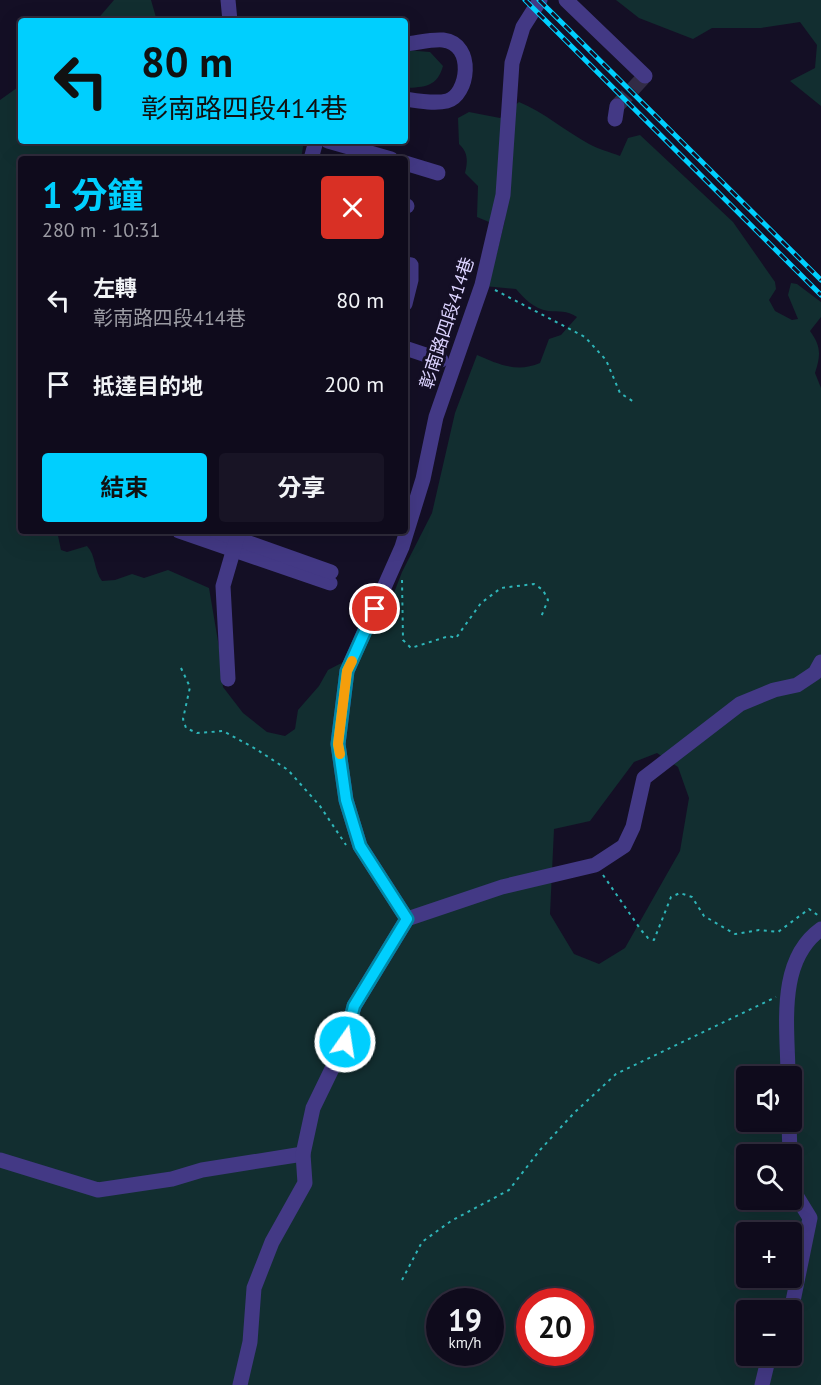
<!DOCTYPE html>
<html lang="zh-TW">
<head>
<meta charset="utf-8">
<style>
	body { margin:0; font-family:"PT Sans","Noto Sans TC",sans-serif; background:#181425; color:#f1f3f6; height:100vh; display:flex; flex-direction:column; font-size:22px; white-space:nowrap }
	* { box-sizing:border-box; margin:0 }
	p { font-size:20px; color:#9b9ba3 }
	.icon { flex:none; width:33px; height:33px; fill:none; stroke:currentColor; stroke-width:2; stroke-linecap:round; stroke-linejoin:round }
	.map { position:relative; flex:1; overflow:hidden }
	.sheet { position:absolute; left:18px; top:156px; width:390px; height:378px; display:flex; flex-direction:column; background:#0f0b1c; border-radius:6px; box-shadow:0 6px 24px #0002,0 0 0 2px #2f2b3b }
	.sheet>* { flex:none }
	.hud { position:absolute; left:18px; top:18px; width:390px; height:126px; border-radius:6px; box-shadow:0 6px 24px #0002,0 0 0 2px #2f2b3b; background:#00cffe; color:#111; overflow:hidden }
	.fabs { position:absolute; left:736px; top:1066px; display:grid; gap:12px }
	.fabs a { display:grid; place-items:center; width:66px; height:66px; border-radius:6px; background:#0f0b1c; box-shadow:0 6px 24px #0002,0 0 0 2px #2f2b3b; font-size:30px }
	.speed { position:absolute; left:426px; top:1288px; display:flex; gap:12px; font-size:30px; font-weight:700; text-align:center }
	.speed>* { display:grid; place-content:center; width:78px; height:78px; border-radius:50%; background:#0f0b1c; box-shadow:0 6px 24px #0002,0 0 0 2px #2f2b3b; line-height:1 }
	.speed small { font-size:15px; font-weight:400 }
	.speed .limit { border:9px solid #d22; background:#fff; color:#111 }
	.pin { position:absolute; display:grid; place-items:center; width:51px; height:51px; color:#fff; margin:-26px; border:3px solid #fff; border-radius:50%; box-shadow:0 2px 6px #0007 }
	.me { position:absolute; width:66px; margin:-33px; rotate:13deg; stroke-linejoin:round; filter:drop-shadow(0 0 4px #0008) }
	.turn { display:flex; align-items:center; gap:21px; height:126px; padding:0 24px; font-size:27px }
	.turn .icon { width:78px; height:78px; stroke-width:2.5 }
	.turn b { display:block; font-size:42px; line-height:51px }
	.round { display:grid; place-items:center; flex:none; width:63px; height:63px; border-radius:6px; background:#181425 }
	.headline { display:flex; align-items:center; justify-content:space-between; height:102px; padding:0 24px }
	h1 { font-size:36px; font-weight:700; line-height:45px; color:#00cffe }
	.cta { display:flex; gap:12px; margin-top:auto; padding:12px 24px }
	.cta a { flex:1; height:69px; border-radius:6px; background:#00cffe; color:#111; font-size:24px; font-weight:700; line-height:69px; text-align:center }
	.cta a+a { background:#181425; color:#f1f3f6 }
	ul { padding:0; list-style:none }
	li { display:flex; align-items:center; gap:18px; height:84px; padding:0 24px }
	li div { flex:1 }
	li b { display:block; font-size:22px }
	li em { font-style:normal }
	.map>svg:first-child { display:block }
	.green { fill:#122e30; fill-rule:evenodd }
	.lines { fill:none; stroke-linecap:round; stroke-linejoin:round }
	.minor-tunnel { stroke:#322c46; stroke-width:15; stroke-dasharray:15 8; stroke-linecap:butt }
	.path { stroke:#2eb5b8; stroke-width:2; stroke-dasharray:3 4.5; stroke-linecap:butt }
	.minor { stroke:#433985; stroke-width:15 }
	.rail-casing { stroke:#00cffe; stroke-width:5 }
	.rail { stroke:#140f25; stroke-width:3; stroke-dasharray:9; stroke-linecap:butt }
	.route-casing { stroke:#0087a5; stroke-width:15 }
	.route { stroke:#00cffe; stroke-width:10 }
	.slow { stroke:#f59e0b; stroke-width:10 }
	.labels { text-anchor:middle; stroke-width:6; stroke-linejoin:round; paint-order:stroke }
	.street-label { font-size:18px; fill:#dcd3ff; stroke:#140f25 }
</style>
</head>
<body>
<div class="map">
<svg width="821" height="1385" viewBox="0 0 821 1385">
	<rect width="100%" height="100%" fill="#140f25"/>
	<!-- green -->
	<g class="green">
		<path d="M114,0H151L157,21H96Z"/>
		<path d="M616,0H821V106L790,81L815,68L817,45L800,22L761,28H712L693,39L639,18Z"/>
		<path d="M405,50L430,52L443,66C437,87 425,87 405,88Z"/>
		<path d="M21,85V141H304L301,159H21V531H57L61,550L67,552L87,546C96,555 94,571 102,581L115,580L132,574L144,578L168,570L209,588L220,653L223,687L243,713L267,732L285,736L295,729L298,710L319,686L328,670L357,655L392,598L402,572L432,513L455,413L477,355C498,364 517,373 540,363L549,339L561,335L577,317C566,310 560,312 548,311C534,309 524,298 516,289L484,286L496,256L505,220L489,222L477,217L478,186L465,173C468,161 468,152 459,144L458,118L469,112L500,118L519,102C544,112 565,131 589,144C598,149 610,152 620,156L628,138L640,135L733,222L775,282L776,289L769,300L775,311L792,320L798,319L788,295L791,283L797,284L821,302V317L810,331C821,346 821,355 815,373L821,388V1385H0V100ZM657,753L678,767L689,798L680,851L625,948L599,964L574,954L550,914L554,829L590,821L634,762ZM747,1077H792V1122H747ZM747,1155H792V1200H747ZM747,1233H792V1278H747ZM440,1302H490V1353H440ZM530,1302H580V1353H530ZM747,1311H792V1356H747Z"/>
	</g>
	<g class="lines">
		<!-- minor-tunnel -->
		<path class="minor-tunnel" d="M617,106L645,76"/>
		<!-- path -->
		<g class="path">
			<path d="M495,290L585,337L606,360L620,393L634,402"/>
			<path d="M402,580L403,640L411,648L449,636L456,638L481,603L501,588L534,584L543,590L548,600L541,617"/>
			<path d="M181,668L190,687L183,719L186,728L197,733L223,731L256,749L288,770L320,806L346,845"/>
			<path d="M603,875L641,930L648,938L654,940L671,897L680,893L692,897L704,916L735,934L759,930L778,932L809,909L819,916"/>
			<path d="M402,1280L422,1242L451,1221L509,1190L540,1150L574,1113L616,1074L776,997"/>
		</g>
		<!-- minor -->
		<g class="minor">
			<path d="M228,0L230,21"/>
			<path d="M566,0L645,76"/>
			<path d="M405,44C417,43 431,39 443,40C476,44 468,96 447,101C435,104 418,101 405,99"/>
			<path d="M615,119L617,106"/>
			<path d="M328,141L391,159"/>
			<path d="M311,159L316,141"/>
			<path d="M405,163L438,173"/>
			<path d="M405,206H407"/>
			<path d="M405,264L411,265V280L405,304"/>
			<path d="M405,348L441,360"/>
			<path d="M179,531L330,583"/>
			<path d="M215,531L331,572"/>
			<path d="M228,679L223,586L239,531"/>
			<path d="M407,919L360,846L346,800L338,744L347,671L402,547L423,479L436,417L482,285L503,195L512,63L523,27L540,0"/>
			<path d="M788,1077C788,1029 776,961 821,929"/>
			<path d="M789,1122L790,1155"/>
			<path d="M0,1160L98,1190L172,1179L202,1170L303,1154"/>
			<path d="M791,1311L810,1218L794,1192L792,1176"/>
			<path d="M240,1385L250,1342L254,1288L272,1242L305,1183L303,1154L313,1108L345,1042L354,1006L407,919L502,887L595,865L624,846L633,827L644,778L740,704L774,690L797,685L815,673L821,662"/>
			<path d="M762,1385L769,1356"/>
		</g>
		<!-- rail casing -->
		<g class="rail-casing">
			<g id="rail">
				<path d="M525,0L821,295"/>
				<path d="M539,0L821,280"/>
			</g>
		</g>
		<!-- rail -->
		<use href="#rail" class="rail"/>
	</g>
	<g class="lines">
		<!-- route casing -->
		<g class="route-casing">
			<path id="route" d="M345,1042L354,1006L407,919L360,846L346,800L338,744L347,671L375,609"/>
		</g>
		<!-- route -->
		<use href="#route" class="route"/>
		<!-- slow -->
		<path class="slow" d="M340,754L338,744L347,671L352,661"/>
	</g>
	<g class="labels">
		<!-- street labels -->
		<g class="street-label">
			<text transform="translate(447 323) rotate(-72)" y="6">彰南路四段414巷</text>
		</g>
	</g>
</svg>
<div class="fabs">
<a><svg class="icon" aria-label="sound" viewBox="0 0 24 24"><path d="M4 9h4l5-4v14l-5-4H4zM17 9q2 3 0 6"/></svg></a>
<a><svg class="icon" aria-label="search" viewBox="0 0 24 24"><circle cx="10" cy="10" r="6"/><path d="M15 15l6 6"/></svg></a>
<a>+</a>
<a>−</a>
</div>
<div class="speed"><div>19<small>km/h</small></div><div class="limit">20</div></div>
<div class="pin" style="left:375px;top:609px;background:#d93025"><svg class="icon" aria-label="arrive" viewBox="0 0 24 24"><path d="M6 21V4h12l-3 4 3 4H6"/></svg></div>
<svg class="me" style="left:345px;top:1042px" viewBox="-20 -20 40 40"><circle r="17" fill="#00cffe" stroke="#fff" stroke-width="3"/><path d="M0-11L8 9 0 5-8 9z" fill="#fff"/></svg>
<div class="hud">
<div class="turn"><svg class="icon" aria-label="left" viewBox="0 0 24 24"><path d="M17 20v-9H6M10 6l-5 5 5 5"/></svg><div><b>80 m</b>彰南路四段414巷</div></div>
</div>
<section class="sheet">
<div class="headline"><div><h1>1 分鐘</h1><p>280 m · 10:31</p></div><a class="round" style="background:#d93025;color:#fff"><svg class="icon" aria-label="close" viewBox="0 0 24 24"><path d="M6 6l12 12M18 6L6 18"/></svg></a></div>
<ul>
<li><svg class="icon" aria-label="left" viewBox="0 0 24 24"><path d="M17 20v-9H6M10 6l-5 5 5 5"/></svg><div><b>左轉</b><p>彰南路四段414巷</p></div><em>80 m</em></li>
<li><svg class="icon" aria-label="arrive" viewBox="0 0 24 24"><path d="M6 21V4h12l-3 4 3 4H6"/></svg><div><b>抵達目的地</b></div><em>200 m</em></li>
</ul>
<div class="cta"><a>結束</a><a>分享</a></div>
</section>
</div>
</body>
</html>
